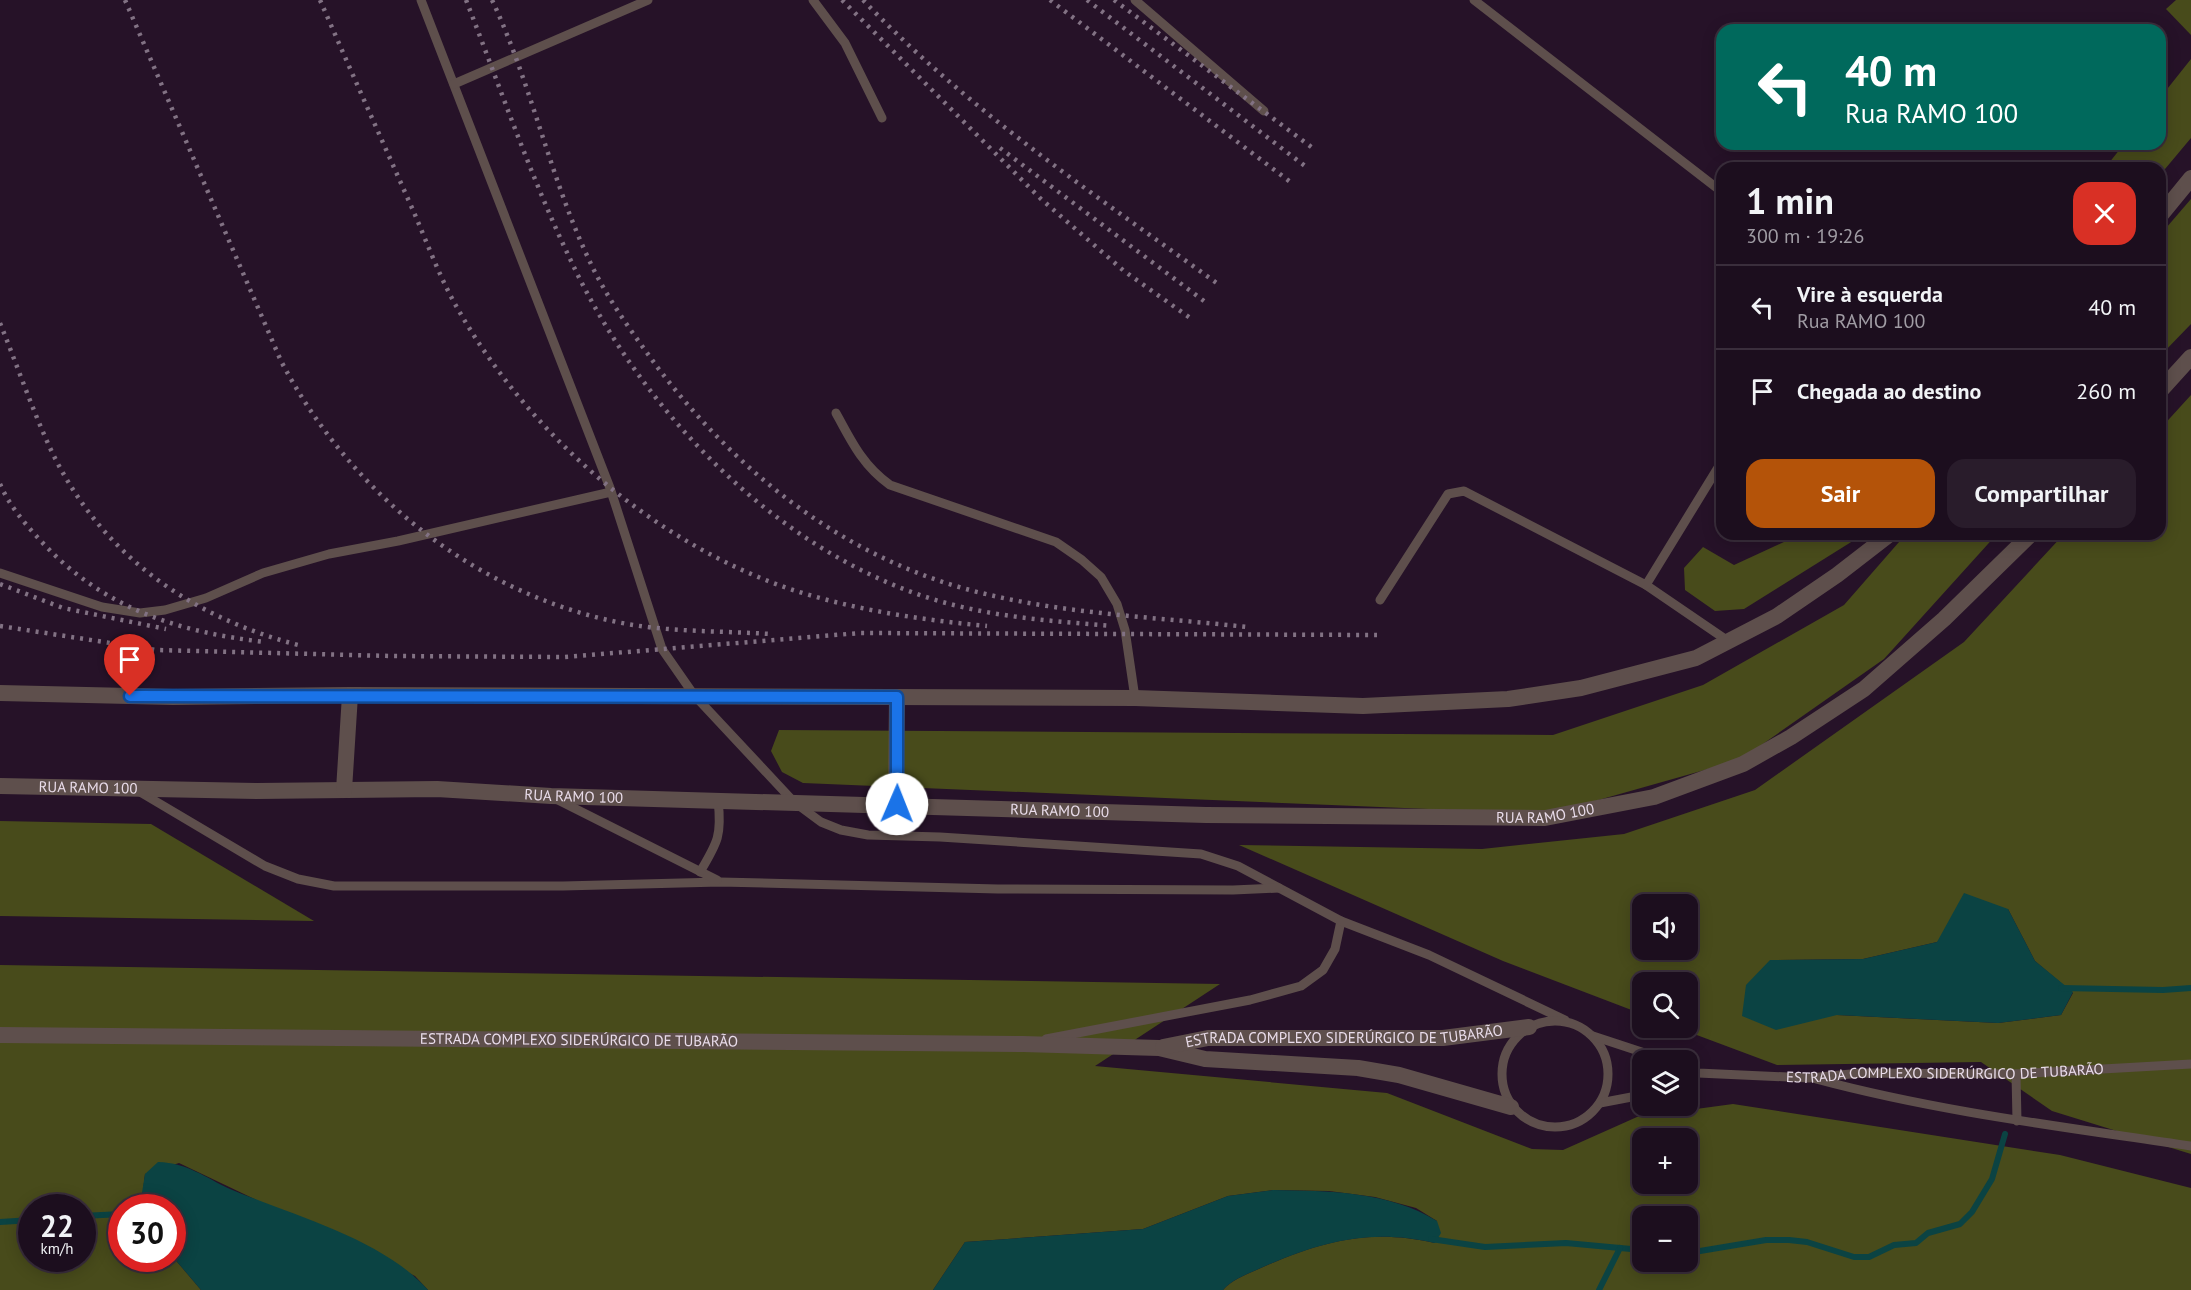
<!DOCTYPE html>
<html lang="pt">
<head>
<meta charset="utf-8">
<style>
	body { margin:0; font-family:"PT Sans",sans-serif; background:#291c2b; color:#f1f3f6; height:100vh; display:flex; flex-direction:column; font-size:22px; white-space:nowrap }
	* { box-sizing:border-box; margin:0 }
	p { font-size:20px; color:#a09ca4 }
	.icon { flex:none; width:33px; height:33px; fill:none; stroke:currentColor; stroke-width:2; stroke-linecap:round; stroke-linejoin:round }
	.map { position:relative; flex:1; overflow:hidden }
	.panel { position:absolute; left:1716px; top:162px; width:450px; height:378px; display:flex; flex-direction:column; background:#1c0e1e; border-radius:18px; box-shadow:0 3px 15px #0003,0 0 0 2px #3a2e3c }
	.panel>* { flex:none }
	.hud { position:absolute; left:1716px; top:24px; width:450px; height:126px; border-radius:18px; box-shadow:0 3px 15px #0003,0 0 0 2px #3a2e3c; background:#00695c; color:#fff; overflow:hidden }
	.controls { position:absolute; left:1632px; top:894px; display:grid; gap:12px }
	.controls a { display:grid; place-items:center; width:66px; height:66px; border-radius:12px; background:#1c0e1e; box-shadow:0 3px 15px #0003,0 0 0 2px #3a2e3c; font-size:30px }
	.speed { position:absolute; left:18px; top:1194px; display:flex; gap:12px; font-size:30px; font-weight:700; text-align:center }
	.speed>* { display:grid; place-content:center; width:78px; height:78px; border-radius:50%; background:#1c0e1e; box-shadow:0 3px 15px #0003,0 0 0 2px #3a2e3c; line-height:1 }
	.speed small { font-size:15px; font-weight:400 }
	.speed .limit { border:9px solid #d22; background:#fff; color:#111 }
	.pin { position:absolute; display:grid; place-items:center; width:51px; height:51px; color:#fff; margin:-62px -26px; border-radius:50% 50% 50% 0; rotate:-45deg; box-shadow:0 0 6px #0007 }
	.pin .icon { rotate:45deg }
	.me { position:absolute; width:66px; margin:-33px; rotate:1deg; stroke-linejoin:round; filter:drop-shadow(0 0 4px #0008) }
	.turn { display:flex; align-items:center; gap:21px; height:126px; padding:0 30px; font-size:27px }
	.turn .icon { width:78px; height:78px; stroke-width:2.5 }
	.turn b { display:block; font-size:42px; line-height:51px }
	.round { display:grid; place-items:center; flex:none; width:63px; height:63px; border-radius:18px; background:#291c2b }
	.head { display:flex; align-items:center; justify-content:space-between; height:102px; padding:0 30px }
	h1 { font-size:36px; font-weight:700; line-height:45px }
	.primary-button { display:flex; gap:12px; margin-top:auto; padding:12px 30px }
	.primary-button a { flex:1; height:69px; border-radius:18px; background:#b45309; color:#fff; font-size:24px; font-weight:700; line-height:69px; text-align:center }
	.primary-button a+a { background:#291c2b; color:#f1f3f6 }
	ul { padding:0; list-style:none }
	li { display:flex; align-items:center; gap:18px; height:84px; padding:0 30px; border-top:2px solid #3a2e3c }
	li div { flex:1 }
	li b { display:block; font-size:22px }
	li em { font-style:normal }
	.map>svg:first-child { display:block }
	.forest { fill:#484b1b; fill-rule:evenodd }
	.water { fill:#0b4343 }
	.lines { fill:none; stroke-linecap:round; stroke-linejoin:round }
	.stream { stroke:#0b4343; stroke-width:6 }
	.service { stroke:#5e4f4c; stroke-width:9 }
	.minor { stroke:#5e4f4c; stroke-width:16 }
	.rail { stroke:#827284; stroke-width:4.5; stroke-dasharray:3 6; stroke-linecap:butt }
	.route-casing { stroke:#114b97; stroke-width:15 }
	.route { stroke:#1a73e8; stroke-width:10 }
	.labels { text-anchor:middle; stroke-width:6; stroke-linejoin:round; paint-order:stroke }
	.street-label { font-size:15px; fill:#e9dcea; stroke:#1c091e }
</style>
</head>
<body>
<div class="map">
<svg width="2191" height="1290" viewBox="0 0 2191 1290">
	<rect width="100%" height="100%" fill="#261228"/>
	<!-- forest -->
	<g class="forest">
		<path d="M2176,0H2191V35L2166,9Z"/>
		<path d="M2191,59V138L2160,175V168H2105L2124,144H2160V98Z"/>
		<path d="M2191,199V324L2160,356V235Z"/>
		<path d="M2191,395V1154L2052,1111L1981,1062L1777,1065L1678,1028H1688V982H1642V1014L1503,961L1239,845L1482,849L1624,834L1755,790L1964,642L2064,534H2160V429ZM1642,904H1688V950H1642ZM2008,909L2035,961L2073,993L2061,1015L1998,1023L1837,1015L1770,960L1863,959L1937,942Z"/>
		<path d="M1801,534H1864L1744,609L1715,611L1685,590L1684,568L1703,547L1734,565Z"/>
		<path d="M1906,534H1997L1884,659L1740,760L1549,814L803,783L782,772L771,751L779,730L1553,735L1703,685L1844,605Z"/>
		<path d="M0,821L151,824L314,921L0,916Z"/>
		<path d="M0,965L1220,984L1095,1066L1387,1093L1532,1149L1563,1150L1637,1117L1733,1104L2060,1155L2191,1188V1290H1223C1232,1279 1250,1273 1263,1267C1322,1241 1370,1228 1435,1243L1437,1221L1416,1208L1375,1197L1329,1191L1273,1190L1228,1196L1143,1229L965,1242L933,1290H428L415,1276L179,1163L145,1174L141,1207L122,1208V1258L173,1257L201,1290H0ZM1642,1138H1688V1184H1642ZM32,1208H82V1258H32ZM1642,1216H1688V1262H1642Z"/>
	</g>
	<!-- water -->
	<g class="water">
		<path d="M1964,893L2008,909L2035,961L2073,992L2061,1015L1998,1023L1837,1015L1776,1030L1742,1016L1746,985L1770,960L1863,959L1937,942Z"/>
		<path d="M158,1162C188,1163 204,1177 230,1189C292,1215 383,1239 428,1290H201L173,1257L172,1208L141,1207L140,1205L145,1174Z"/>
		<path d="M1273,1190C1329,1191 1388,1191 1437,1221L1441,1233L1435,1243C1371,1228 1322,1241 1263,1267C1250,1273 1232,1279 1223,1290H933L965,1242L1143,1229L1228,1196Z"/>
	</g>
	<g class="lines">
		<!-- stream -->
		<g class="stream">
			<path d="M2061,988L2163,990L2191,988"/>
			<path d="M82,1216L122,1214"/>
			<path d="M0,1222L32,1220"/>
			<path d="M1431,1239L1485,1247L1566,1243L1642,1250"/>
			<path d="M1688,1253L1766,1240H1789L1807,1242L1854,1257H1869L1894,1245L1916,1243L1928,1233L1960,1224L1972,1212L1992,1179L2005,1134"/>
			<path d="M1599,1290L1620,1248"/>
		</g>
		<!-- service -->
		<g class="service">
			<path d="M421,0L610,488L662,649L694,695L794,802L821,822L841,830L868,835L940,837L1201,854L1238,866L1341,921L1335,949L1323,970L1301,986L1250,1000L1046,1039"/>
			<path d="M813,0L845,43L882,118"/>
			<path d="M1135,0L1264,111"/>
			<path d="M1474,0L1722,192"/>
			<path d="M454,84L648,0"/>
			<path d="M836,413C851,441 863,466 890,485L1056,542L1082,560L1101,577L1117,604L1125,630L1135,698"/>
			<path d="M0,573L102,607L140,613L165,610L206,598L263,573L329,554L398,541L611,492"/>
			<path d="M1646,585L1728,641"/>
			<path d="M1380,600L1448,494L1464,491L1646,585L1722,461"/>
			<path d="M140,792L265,866L298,879L334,886H563L720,882L998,889L1233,890L1279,888"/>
			<path d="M558,800L717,880"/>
			<path d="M700,872C718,842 722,835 718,800"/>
			<path d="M1341,921L1429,955L1565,1020"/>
			<circle cx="1555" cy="1074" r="53"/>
			<path d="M1593,1036L1666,1060"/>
			<path id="s1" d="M1688,1069L1698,1073L1809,1078L1861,1073L2016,1074L2191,1064"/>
			<path d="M2016,1074L2017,1121"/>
			<path d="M1816,1079C1939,1112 2065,1127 2191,1146"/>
			<path d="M1600,1103L1642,1095"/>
		</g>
		<!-- minor -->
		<g class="minor">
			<path d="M2160,216L2191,178"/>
			<path d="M2160,391L2191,357"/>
			<path d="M0,693L173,697L350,695L1135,698L1363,706L1508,699L1581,688L1696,658L1777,616L1837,575L1890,534"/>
			<path id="s2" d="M0,786L257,791L437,789L551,796L1206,815L1545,818L1654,797L1743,764L1791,737L1864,689L1944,619L2031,534"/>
			<path d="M344,790L350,695"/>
			<path d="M896,804L897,697"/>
			<path id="s3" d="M0,1035L1023,1044L1159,1048L1205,1059L1358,1068L1399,1075L1511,1107"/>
			<path id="s4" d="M1163,1047L1208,1038H1443L1529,1027"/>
		</g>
		<!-- rail -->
		<g class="rail">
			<path d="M125,0L281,361C352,496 480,599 633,625C677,632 725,631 770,634"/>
			<path d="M320,0C350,69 381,138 412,208C427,242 440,279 459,311C531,436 655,544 793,590C855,610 922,620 987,626"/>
			<path d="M466,0C500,87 531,178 572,263C641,409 773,548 929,598C989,617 1051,621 1112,626"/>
			<path d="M492,0C532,85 550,179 591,264C608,300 634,335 658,368C742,478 852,564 990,595C1070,614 1164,618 1247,627"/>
			<path d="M842,0L1041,199L1124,271L1193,320"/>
			<path d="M863,0C968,110 1095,195 1218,284"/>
			<path d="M1050,0L1293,184"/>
			<path d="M1087,0L1305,166"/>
			<path d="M1114,0L1314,149"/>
			<path d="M1000,148L1204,301"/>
			<path d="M0,323C17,365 32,409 51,450C101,555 191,618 302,646"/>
			<path d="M0,484C9,505 25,524 40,540C102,608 177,632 265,642"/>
			<path d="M0,584L63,608L166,629"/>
			<path d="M0,626L156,650L391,656L565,657L860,633L1377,635"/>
		</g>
	</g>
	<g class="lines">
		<!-- route casing -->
		<g class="route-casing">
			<path id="route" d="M130,696L897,697V804"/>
		</g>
		<!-- route -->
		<use href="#route" class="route"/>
	</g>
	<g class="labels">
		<!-- street labels -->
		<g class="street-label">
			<text dy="5" stroke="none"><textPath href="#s2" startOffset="88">RUA RAMO 100</textPath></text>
			<text dy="5" stroke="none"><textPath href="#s2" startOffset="574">RUA RAMO 100</textPath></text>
			<text dy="5" stroke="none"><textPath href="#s2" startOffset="1060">RUA RAMO 100</textPath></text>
			<text dy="5" stroke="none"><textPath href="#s2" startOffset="1546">RUA RAMO 100</textPath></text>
			<text dy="5" stroke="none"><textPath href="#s4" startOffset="182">ESTRADA COMPLEXO SIDERÚRGICO DE TUBARÃO</textPath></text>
			<text dy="5" stroke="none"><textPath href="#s3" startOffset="579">ESTRADA COMPLEXO SIDERÚRGICO DE TUBARÃO</textPath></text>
			<text dy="5" stroke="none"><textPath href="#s1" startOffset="258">ESTRADA COMPLEXO SIDERÚRGICO DE TUBARÃO</textPath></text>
		</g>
	</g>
</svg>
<div class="controls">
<a><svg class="icon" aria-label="sound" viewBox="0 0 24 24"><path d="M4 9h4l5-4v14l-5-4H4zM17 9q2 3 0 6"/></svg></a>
<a><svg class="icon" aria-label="search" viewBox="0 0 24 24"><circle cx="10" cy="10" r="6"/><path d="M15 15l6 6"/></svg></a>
<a><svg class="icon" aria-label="layers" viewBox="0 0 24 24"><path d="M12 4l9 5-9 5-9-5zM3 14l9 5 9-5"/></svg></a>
<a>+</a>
<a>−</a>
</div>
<div class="speed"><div>22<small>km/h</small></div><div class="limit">30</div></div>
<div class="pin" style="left:130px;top:696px;background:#d93025"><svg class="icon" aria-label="arrive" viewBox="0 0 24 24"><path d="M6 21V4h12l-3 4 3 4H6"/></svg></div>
<svg class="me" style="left:897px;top:804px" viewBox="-20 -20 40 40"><circle r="19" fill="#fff"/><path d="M0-13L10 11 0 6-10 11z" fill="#1a73e8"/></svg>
<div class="hud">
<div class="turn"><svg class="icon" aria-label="left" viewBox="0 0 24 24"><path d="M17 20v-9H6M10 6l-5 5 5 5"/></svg><div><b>40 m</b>Rua RAMO 100</div></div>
</div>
<section class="panel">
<div class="head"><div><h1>1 min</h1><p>300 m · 19:26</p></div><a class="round" style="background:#d93025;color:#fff"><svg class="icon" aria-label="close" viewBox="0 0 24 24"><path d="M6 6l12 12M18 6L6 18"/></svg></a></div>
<ul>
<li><svg class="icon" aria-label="left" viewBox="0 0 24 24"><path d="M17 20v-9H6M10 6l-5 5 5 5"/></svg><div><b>Vire à esquerda</b><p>Rua RAMO 100</p></div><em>40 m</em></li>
<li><svg class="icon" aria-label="arrive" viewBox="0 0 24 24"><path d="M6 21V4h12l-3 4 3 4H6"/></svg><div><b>Chegada ao destino</b></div><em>260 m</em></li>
</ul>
<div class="primary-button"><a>Sair</a><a>Compartilhar</a></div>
</section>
</div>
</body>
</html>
